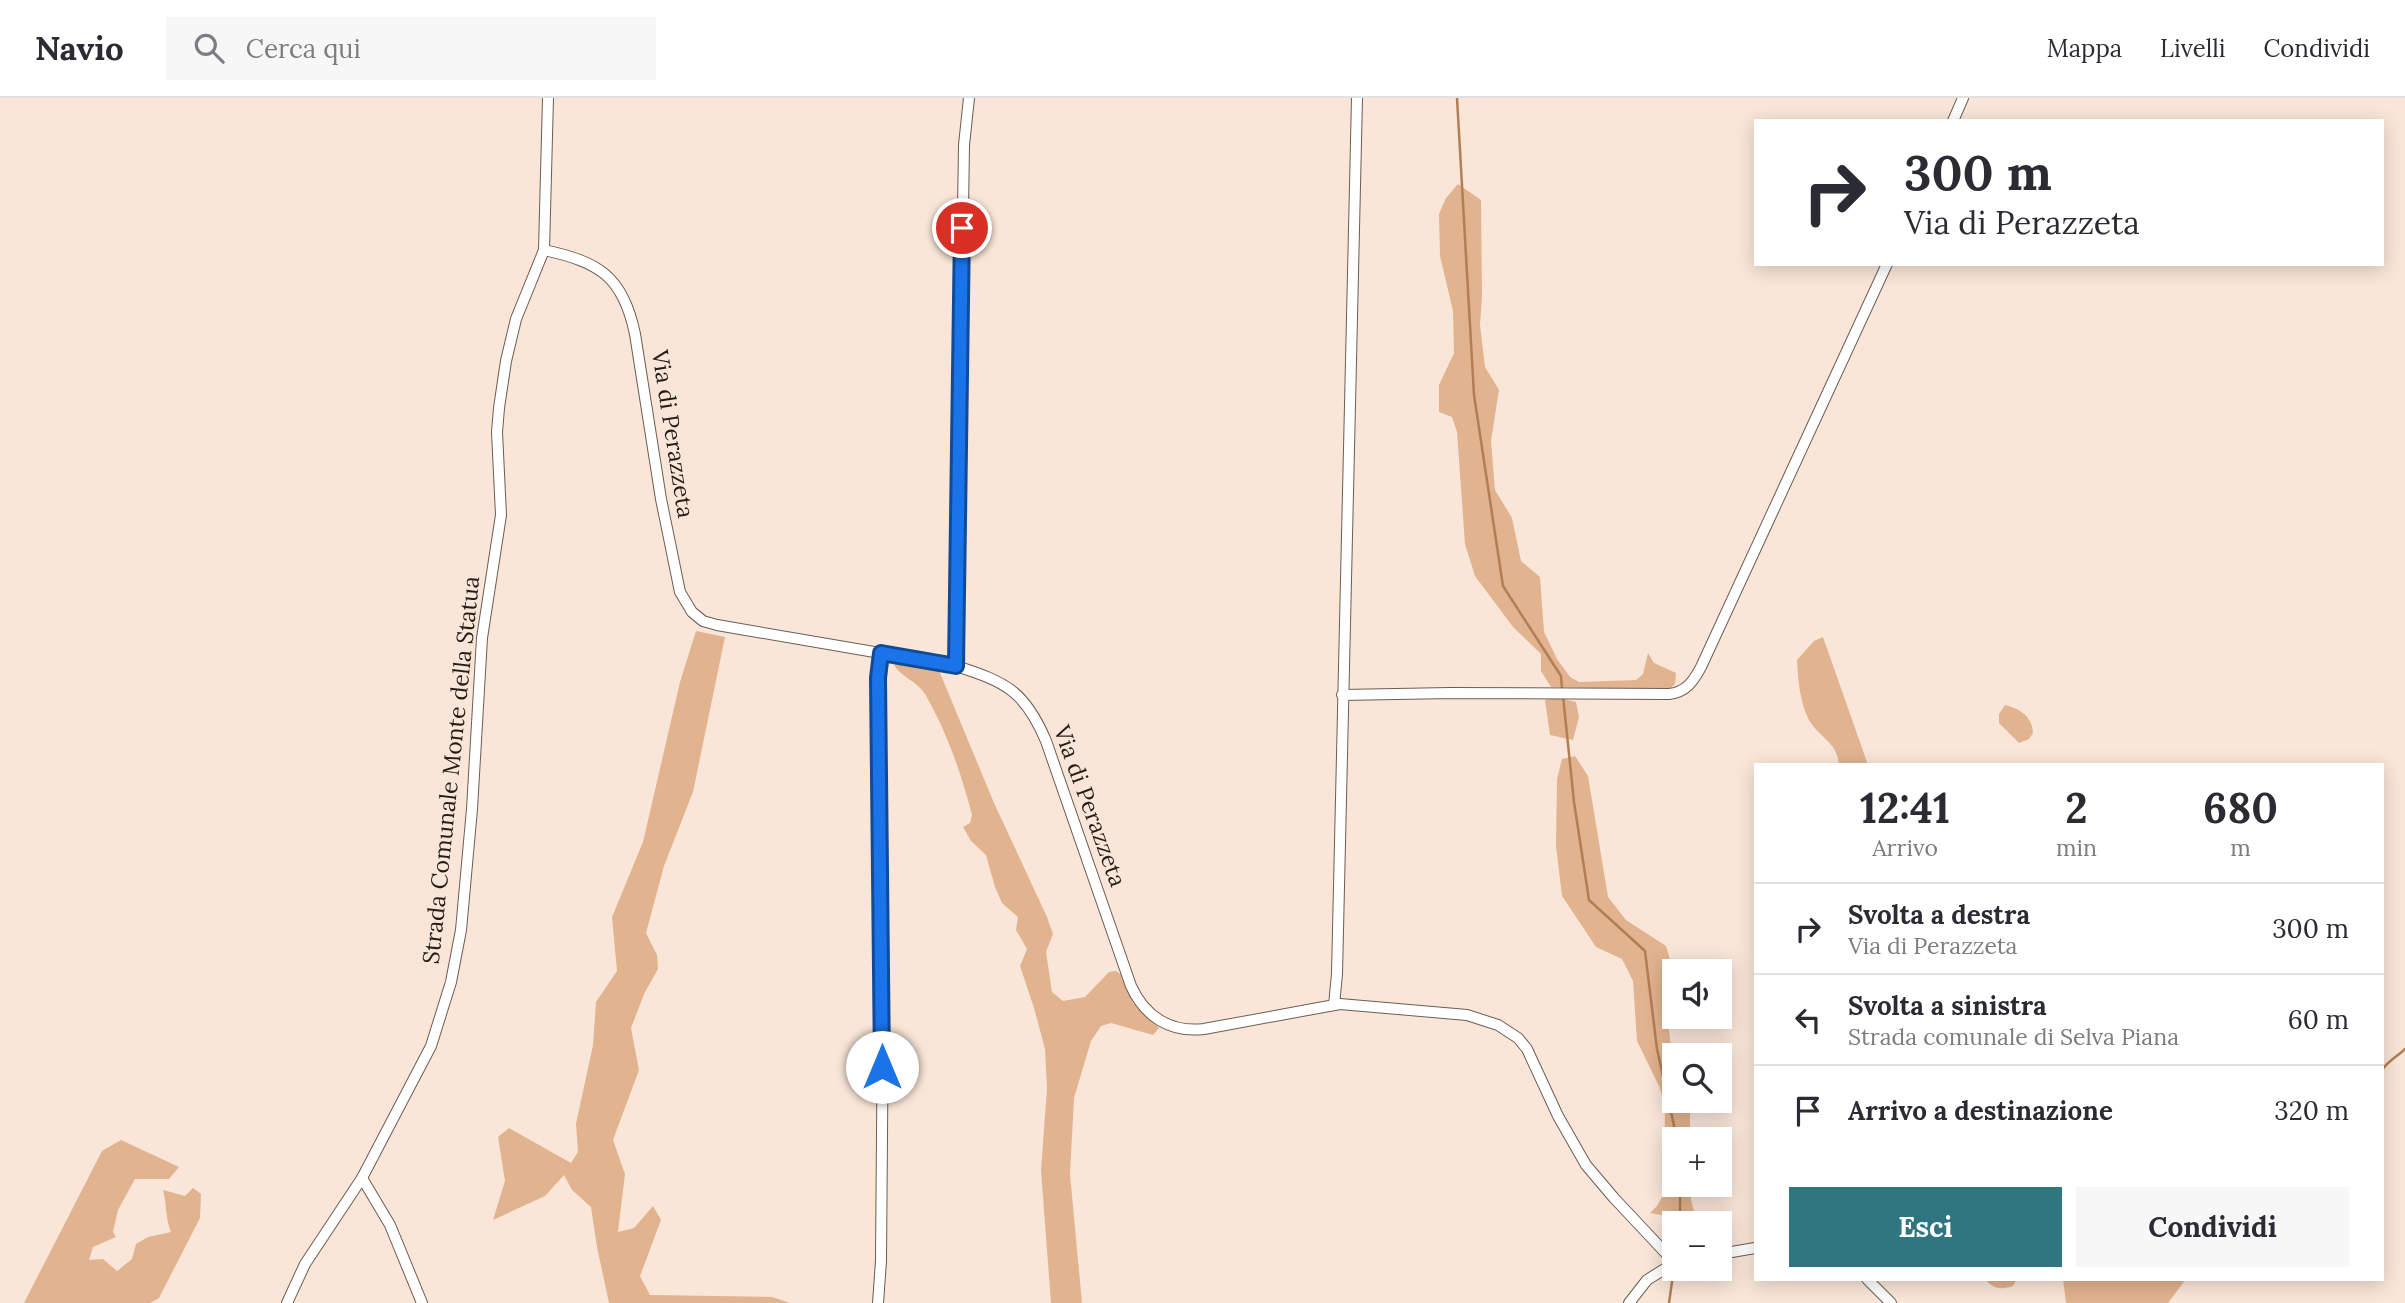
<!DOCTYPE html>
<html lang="it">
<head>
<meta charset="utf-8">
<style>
	body { margin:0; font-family:Lora,serif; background:#f7f7f7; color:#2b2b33; height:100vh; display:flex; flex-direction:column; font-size:26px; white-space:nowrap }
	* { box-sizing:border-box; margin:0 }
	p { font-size:23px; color:#7c7c81 }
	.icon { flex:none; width:38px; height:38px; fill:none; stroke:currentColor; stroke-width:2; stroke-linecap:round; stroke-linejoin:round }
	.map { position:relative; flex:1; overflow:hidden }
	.sheet { position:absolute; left:1754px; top:665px; width:630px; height:518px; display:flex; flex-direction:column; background:#fff; border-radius:0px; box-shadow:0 4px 18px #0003 }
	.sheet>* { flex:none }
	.guide { position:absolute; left:1754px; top:21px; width:630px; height:147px; border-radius:0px; box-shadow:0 4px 18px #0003; background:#fff; color:#2b2b33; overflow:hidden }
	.controls { position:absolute; left:1662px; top:861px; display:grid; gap:14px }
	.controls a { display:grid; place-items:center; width:70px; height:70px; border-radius:0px; background:#fff; box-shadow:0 4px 18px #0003; font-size:35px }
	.pin { position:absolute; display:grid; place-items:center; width:60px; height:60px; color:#fff; margin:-30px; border:4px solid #fff; border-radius:50%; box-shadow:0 2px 7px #0007 }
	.me { position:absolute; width:77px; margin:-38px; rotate:0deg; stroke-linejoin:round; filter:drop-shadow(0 0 5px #0008) }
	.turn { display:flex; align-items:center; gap:24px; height:147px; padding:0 35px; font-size:32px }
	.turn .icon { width:91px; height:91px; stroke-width:2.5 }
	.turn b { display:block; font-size:49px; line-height:60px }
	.eta { display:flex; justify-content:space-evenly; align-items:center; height:119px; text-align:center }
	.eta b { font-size:42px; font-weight:800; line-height:49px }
	.cta { display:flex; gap:14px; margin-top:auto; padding:14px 35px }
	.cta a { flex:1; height:80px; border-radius:0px; background:#2f7681; color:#fff; font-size:28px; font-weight:800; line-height:80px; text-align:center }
	.cta a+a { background:#f7f7f7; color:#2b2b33 }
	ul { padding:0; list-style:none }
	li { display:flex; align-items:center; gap:21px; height:91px; padding:0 35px; border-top:2px solid #e1e1e2 }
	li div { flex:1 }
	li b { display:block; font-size:26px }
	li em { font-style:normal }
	header { display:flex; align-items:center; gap:42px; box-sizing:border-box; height:98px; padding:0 35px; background:#fff; border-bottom:2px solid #e1e1e2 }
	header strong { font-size:33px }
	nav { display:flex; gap:38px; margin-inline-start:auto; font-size:24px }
	.search { width:490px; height:63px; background:#f7f7f7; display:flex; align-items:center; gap:18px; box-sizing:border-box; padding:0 24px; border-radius:0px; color:#7c7c81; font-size:26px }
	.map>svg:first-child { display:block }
	.green { fill:#e2b38f }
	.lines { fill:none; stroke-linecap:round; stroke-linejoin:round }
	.stream { stroke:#b27e55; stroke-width:2.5 }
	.street-casing { stroke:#6d5d51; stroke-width:12 }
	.street { stroke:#fff; stroke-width:10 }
	.route-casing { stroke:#114b97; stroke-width:18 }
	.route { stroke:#1a73e8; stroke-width:12 }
	.labels { text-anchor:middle; stroke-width:5; stroke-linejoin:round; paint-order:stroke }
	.street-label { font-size:23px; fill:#231c17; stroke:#f9e6d8 }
</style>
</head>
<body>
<header>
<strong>Navio</strong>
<div class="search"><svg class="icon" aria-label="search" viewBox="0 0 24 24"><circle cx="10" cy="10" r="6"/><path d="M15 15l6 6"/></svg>Cerca qui</div>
<nav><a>Mappa</a><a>Livelli</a><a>Condividi</a></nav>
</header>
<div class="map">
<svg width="2405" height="1205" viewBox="0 0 2405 1205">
	<rect width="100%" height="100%" fill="#f9e6d8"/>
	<!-- green -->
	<g class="green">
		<path d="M1458,86L1481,102L1482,198L1480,227L1485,269L1499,292L1491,343L1495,392L1512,420L1521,463L1540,479L1544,534L1557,561L1570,579L1579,584L1636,582L1643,576L1648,555L1654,565L1676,575L1675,586L1668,592L1551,589L1541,573V556L1513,529L1475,478L1465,446L1457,334L1452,319L1439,314V287L1454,255L1453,213L1440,158L1439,116L1446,100Z"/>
		<path d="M696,533L725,539L693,694L664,768L646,835L657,857L658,871L645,894L631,930L639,972L613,1042L625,1076L618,1134L634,1130L653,1108L661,1122L640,1178L650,1197L772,1199L790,1205H609L597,1149L591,1109L572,1092L564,1077L545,1098L493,1122L505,1083L498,1039L509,1030L571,1065L578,1054L576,1026L593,947L596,904L617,873L612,819L643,744L680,584Z"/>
		<path d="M1823,539L1868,667H1839C1837,643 1820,641 1809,622C1800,605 1798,582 1797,562L1814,543Z"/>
		<path d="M898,563L938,570L994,705L1047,819L1053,836L1046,854L1052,894L1063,903L1085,899L1109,874L1116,873L1122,877L1133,905L1159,930L1153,937L1111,925L1101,928L1091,943L1074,1000L1070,1076L1082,1205H1051L1041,1072L1047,991L1045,951L1034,910L1020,868L1027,851L1016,832L1018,819L1002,805L995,789L986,757L971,743L963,729L970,725L972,717C961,675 947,634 925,596C917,583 901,579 894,567Z"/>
		<path d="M1558,600L1576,604L1579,619L1573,642L1550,637L1545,602Z"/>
		<path d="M2005,607C2021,611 2032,619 2033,635L2029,641L2019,645L1999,625V616Z"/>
		<path d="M1575,658L1588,678L1608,799L1626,822L1666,848L1670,862L1663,880L1671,949L1676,957L1675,1003H1690V1041H1675V1087H1691V1102L1697,1124L1650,1115L1657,1108L1664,1095L1665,1007L1659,988L1637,943L1633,883L1622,861L1596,849L1562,798L1556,748L1557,681L1562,661Z"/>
		<path d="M121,1042L179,1069L169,1081H135L118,1112L113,1134L116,1139L93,1149L89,1162L103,1161L117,1173L132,1161L136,1146L148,1139L171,1134C165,1119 167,1107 163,1092L185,1098L193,1090L201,1096L200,1120L159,1200L150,1205H24L102,1053Z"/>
		<path d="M1985,1181H2017L2013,1188C2001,1192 1993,1191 1985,1181Z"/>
		<path d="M2063,1181H2186L2168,1205H2066Z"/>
	</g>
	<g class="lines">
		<!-- stream -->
		<g class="stream">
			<path d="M1457,0L1474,297L1503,488L1561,578L1562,591"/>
			<path d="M1563,598L1574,704L1589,802L1645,853L1657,951L1677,1041"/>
			<path d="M2382,972C2389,962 2397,959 2405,951"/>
			<path d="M1680,1125V1087"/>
			<path d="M1669,1205L1674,1170"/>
		</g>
		<!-- street casing -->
		<g class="street-casing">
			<g id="street">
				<path d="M1953,23L1963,0"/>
				<path d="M544,152C599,164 623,178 635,236L661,401L680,494L692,514L703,523L717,527L956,568C1006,584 1025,593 1046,643L1131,888C1145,919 1171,935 1204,931L1340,906L1467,917L1498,927L1518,940L1527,951L1558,1018L1586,1067L1614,1100L1675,1165"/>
				<path d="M956,568L964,47L969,0"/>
				<path d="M1342,597L1450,595L1669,596C1686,594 1693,584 1701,569L1887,166"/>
				<path d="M1334,907L1337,876L1357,0"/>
				<path d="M362,1080L390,1127L422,1205"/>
				<path d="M1720,1156L1755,1150"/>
				<path d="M1867,1181L1891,1205"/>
				<path d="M287,1205L305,1166L362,1080L431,948L451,884L461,832L472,711L482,540L501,417L497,334L499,310L506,263L516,221L544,152L548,0"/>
				<path d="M878,1205L881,1163L883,913L878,581L881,555"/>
				<path d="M1629,1205L1647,1182L1674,1165"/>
			</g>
		</g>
		<!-- street -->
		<use href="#street" class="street"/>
	</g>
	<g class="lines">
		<!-- route casing -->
		<g class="route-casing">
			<path id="route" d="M882,969L878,580L881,555L956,568L962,130"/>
		</g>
		<!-- route -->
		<use href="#route" class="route"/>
	</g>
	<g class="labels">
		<!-- street labels -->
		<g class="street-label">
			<text transform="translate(673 336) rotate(81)" y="8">Via di Perazzeta</text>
			<text transform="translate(451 672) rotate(-84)" y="8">Strada Comunale Monte della Statua</text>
			<text transform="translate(1090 708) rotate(70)" y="8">Via di Perazzeta</text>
		</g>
	</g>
</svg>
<div class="controls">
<a><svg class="icon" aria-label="sound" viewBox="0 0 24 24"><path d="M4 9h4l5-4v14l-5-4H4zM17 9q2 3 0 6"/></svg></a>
<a><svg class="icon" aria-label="search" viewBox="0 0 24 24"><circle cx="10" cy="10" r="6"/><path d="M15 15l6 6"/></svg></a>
<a>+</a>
<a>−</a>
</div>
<div class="pin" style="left:962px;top:130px;background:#d93025"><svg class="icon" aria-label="arrive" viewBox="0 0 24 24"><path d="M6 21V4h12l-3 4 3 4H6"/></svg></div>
<svg class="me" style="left:882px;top:969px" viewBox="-20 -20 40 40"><circle r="19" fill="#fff"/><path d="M0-13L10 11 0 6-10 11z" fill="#1a73e8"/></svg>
<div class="guide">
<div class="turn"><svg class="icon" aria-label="right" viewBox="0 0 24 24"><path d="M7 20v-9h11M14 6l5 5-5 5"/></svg><div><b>300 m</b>Via di Perazzeta</div></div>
</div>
<section class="sheet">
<div class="eta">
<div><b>12:41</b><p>Arrivo</p></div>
<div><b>2</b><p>min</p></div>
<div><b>680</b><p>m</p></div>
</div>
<ul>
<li><svg class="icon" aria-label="right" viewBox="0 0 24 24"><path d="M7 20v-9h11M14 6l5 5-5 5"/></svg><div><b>Svolta a destra</b><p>Via di Perazzeta</p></div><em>300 m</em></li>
<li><svg class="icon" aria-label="left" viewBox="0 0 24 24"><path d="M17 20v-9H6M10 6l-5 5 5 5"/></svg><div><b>Svolta a sinistra</b><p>Strada comunale di Selva Piana</p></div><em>60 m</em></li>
<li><svg class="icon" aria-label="arrive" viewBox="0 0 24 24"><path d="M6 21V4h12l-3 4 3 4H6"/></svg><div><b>Arrivo a destinazione</b></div><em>320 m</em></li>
</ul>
<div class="cta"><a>Esci</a><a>Condividi</a></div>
</section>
</div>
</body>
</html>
